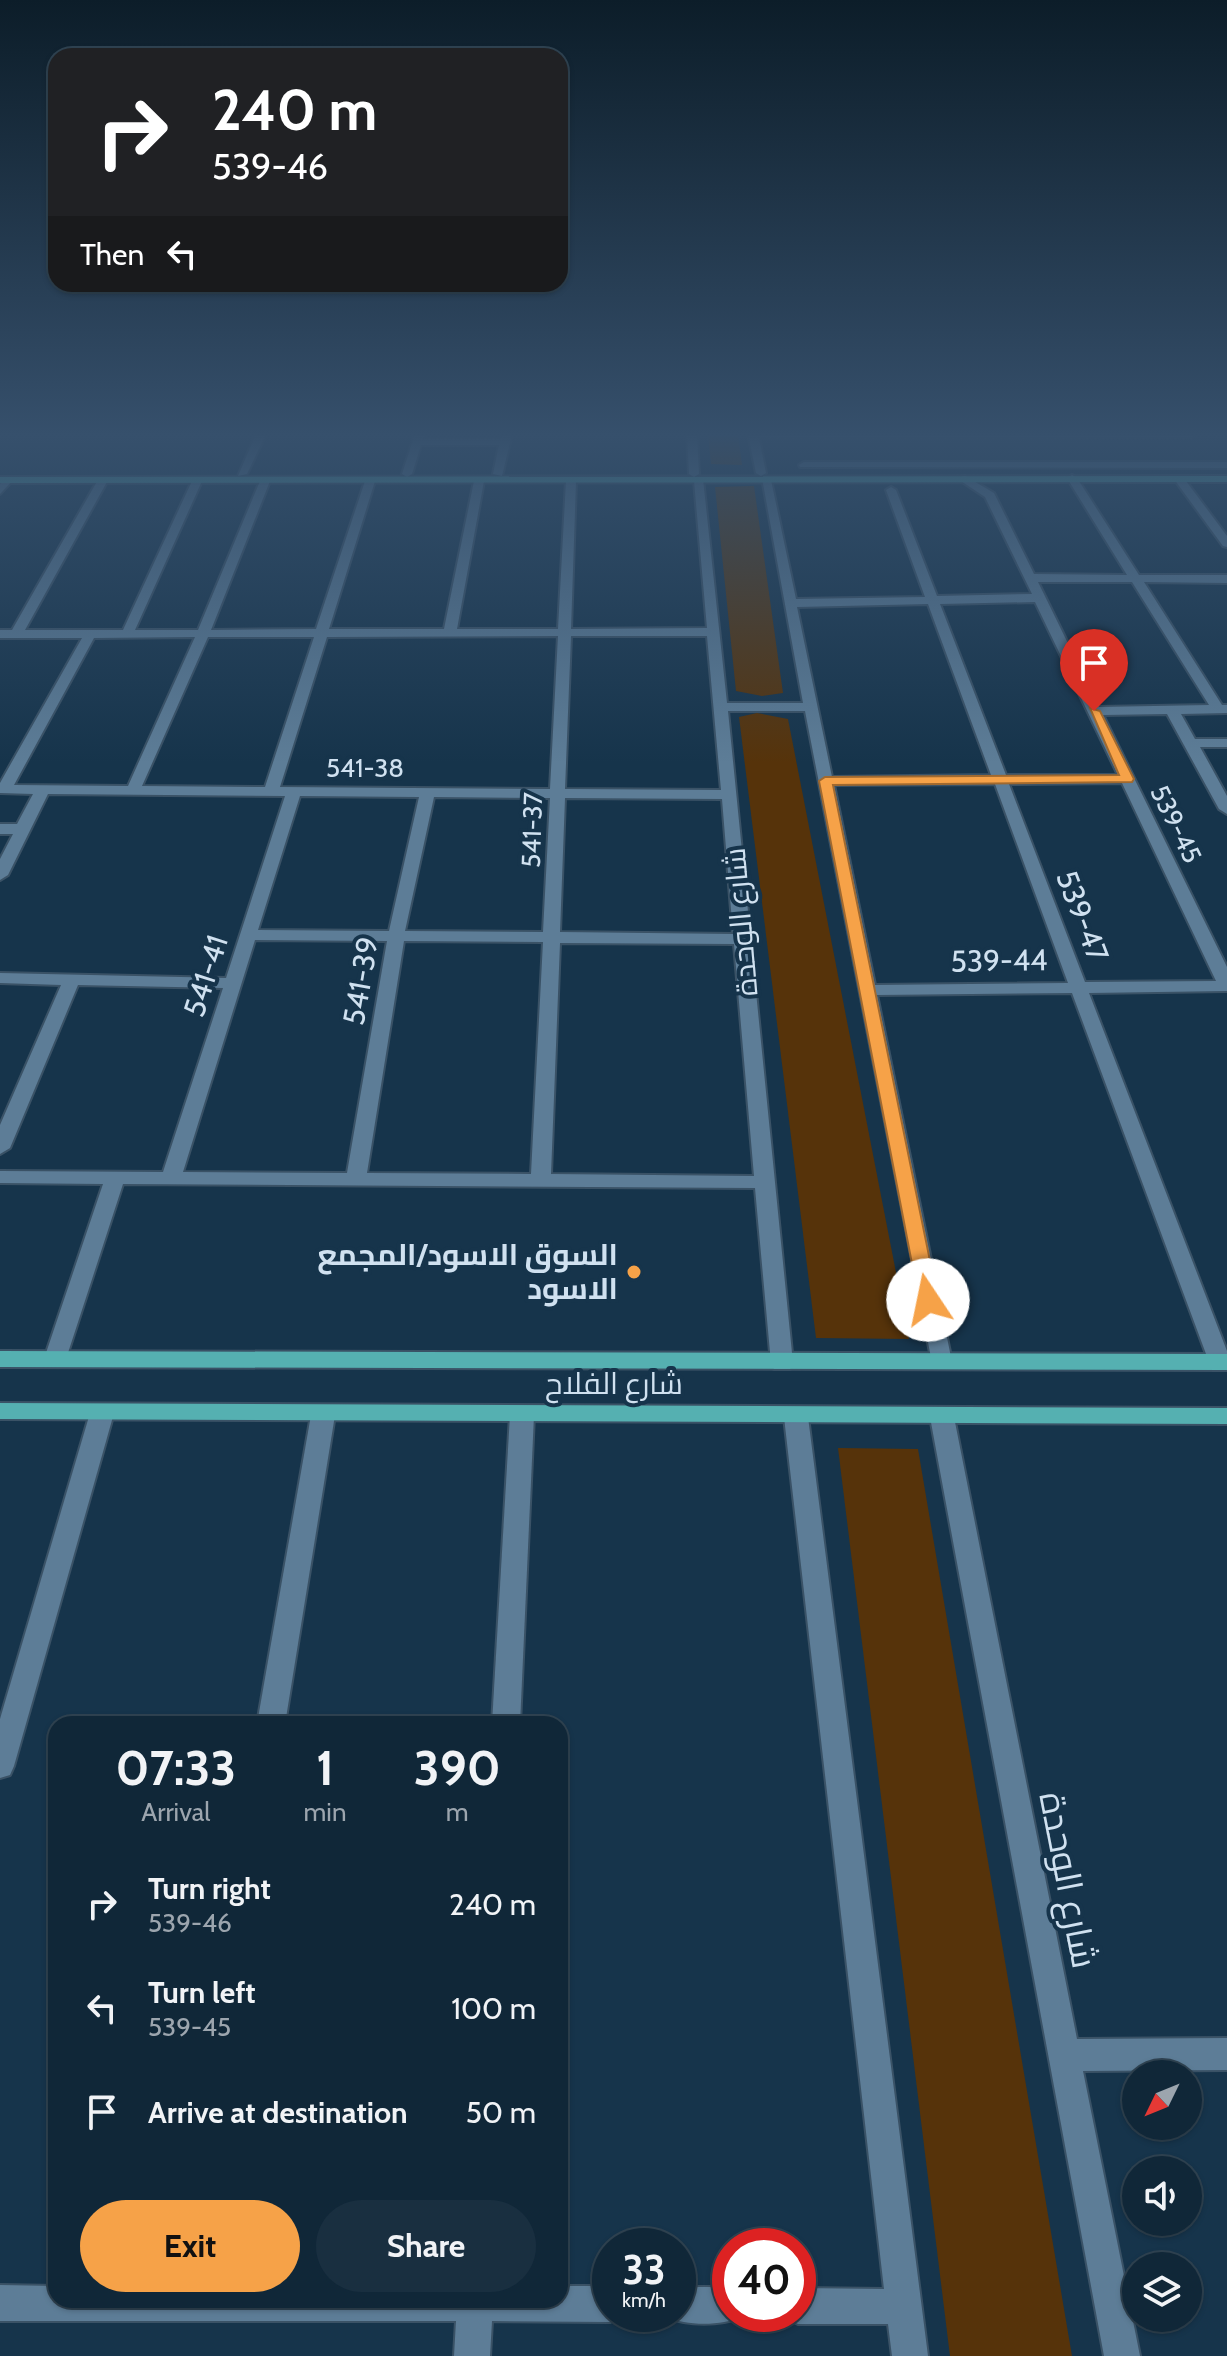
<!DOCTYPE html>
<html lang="en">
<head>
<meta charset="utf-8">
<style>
	body { margin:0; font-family:Cabin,Cairo,sans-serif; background:#192f40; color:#f1f3f6; height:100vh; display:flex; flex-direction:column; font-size:30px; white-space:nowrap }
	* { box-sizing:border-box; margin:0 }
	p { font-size:26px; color:#9ca5ae }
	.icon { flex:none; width:44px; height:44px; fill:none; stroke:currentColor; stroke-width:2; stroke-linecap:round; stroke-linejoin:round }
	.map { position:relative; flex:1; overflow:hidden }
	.side { position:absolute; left:48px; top:1716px; width:520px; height:592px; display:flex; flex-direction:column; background:#102738; border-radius:24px; box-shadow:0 2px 6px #0004,0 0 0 2px #304453 }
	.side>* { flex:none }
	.guide { position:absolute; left:48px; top:48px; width:520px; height:244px; border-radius:24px; box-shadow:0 2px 6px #0004,0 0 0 2px #304453; background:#202124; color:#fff; overflow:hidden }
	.needle { width:52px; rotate:227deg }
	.fabs { position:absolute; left:1122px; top:2060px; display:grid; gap:16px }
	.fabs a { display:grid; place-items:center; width:80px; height:80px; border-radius:50%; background:#102738; box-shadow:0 2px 6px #0004,0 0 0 2px #304453; font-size:40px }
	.speed { position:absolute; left:592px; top:2228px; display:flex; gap:16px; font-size:40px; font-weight:700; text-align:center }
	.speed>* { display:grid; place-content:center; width:104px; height:104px; border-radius:50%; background:#102738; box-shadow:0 2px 6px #0004,0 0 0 2px #304453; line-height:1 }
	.speed small { font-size:20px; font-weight:400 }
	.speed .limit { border:12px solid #d22; background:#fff; color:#111 }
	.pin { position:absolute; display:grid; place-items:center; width:68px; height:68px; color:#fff; margin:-82px -34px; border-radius:50% 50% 50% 0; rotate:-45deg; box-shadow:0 0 8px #0007 }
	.pin .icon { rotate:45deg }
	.me { position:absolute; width:88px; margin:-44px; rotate:349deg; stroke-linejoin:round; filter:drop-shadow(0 0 6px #0008) }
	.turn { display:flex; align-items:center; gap:28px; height:168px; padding:0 32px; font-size:36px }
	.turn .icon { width:104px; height:104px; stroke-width:2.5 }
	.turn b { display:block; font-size:56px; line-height:68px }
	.then { display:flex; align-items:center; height:76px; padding:0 32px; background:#0003; gap:16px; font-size:30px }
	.eta { display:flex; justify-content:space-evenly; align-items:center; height:136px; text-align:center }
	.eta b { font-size:48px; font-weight:700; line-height:56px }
	.cta { display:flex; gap:16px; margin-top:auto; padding:16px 32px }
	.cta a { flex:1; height:92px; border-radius:48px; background:#f6a248; color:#111; font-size:32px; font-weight:700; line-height:92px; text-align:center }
	.cta a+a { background:#192f40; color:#f1f3f6 }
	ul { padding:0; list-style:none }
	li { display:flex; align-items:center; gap:24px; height:104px; padding:0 32px }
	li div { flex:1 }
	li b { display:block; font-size:30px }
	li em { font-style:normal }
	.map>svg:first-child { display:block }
	.green { fill:#56330a }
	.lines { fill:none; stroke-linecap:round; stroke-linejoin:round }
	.minor-casing { stroke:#3a5266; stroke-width:4 }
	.major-casing { stroke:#3a5266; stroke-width:4 }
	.minor { fill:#5d7d97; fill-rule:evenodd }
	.major { fill:#55b0b1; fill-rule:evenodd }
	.route { fill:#f6a248; stroke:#a0692f; stroke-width:2 }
	.poi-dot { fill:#f6a248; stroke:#16344b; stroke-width:3 }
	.labels { text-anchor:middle; stroke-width:8; stroke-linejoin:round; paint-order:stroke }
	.far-street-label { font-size:26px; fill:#d0e1f0; stroke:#16344b }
	.street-label { font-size:30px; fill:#d0e1f0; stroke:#16344b }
	.poi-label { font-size:30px; font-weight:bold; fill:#d0e1f0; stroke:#16344b; text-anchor:end }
	.near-street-label { font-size:36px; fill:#d0e1f0; stroke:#16344b }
</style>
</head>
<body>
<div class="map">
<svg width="1227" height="2356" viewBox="0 0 1227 2356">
	<rect width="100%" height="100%" fill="#16344b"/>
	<!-- green -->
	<g class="green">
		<path d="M708,434H738L742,465L711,464Z"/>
		<path d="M754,486L783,693L762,696L736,691L715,487Z"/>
		<path d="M757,713L788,719L909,1339L816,1338L739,717Z"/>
		<path d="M838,1448L918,1449L1072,2356H950Z"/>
	</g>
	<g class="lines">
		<!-- minor casing -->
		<g class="minor-casing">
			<g id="minor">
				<path d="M256,434H266L247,474L238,476Z"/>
				<path d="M415,434H425L423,439H501L502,434H512L502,476L493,474L499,445H421L412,474L407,477L402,474Z"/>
				<path d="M687,434H697L699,474L694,477L689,474Z"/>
				<path d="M748,434H1197L1192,437L759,438L766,473L761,476L756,473Z"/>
				<path d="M804,462H1227V468L800,467L799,465Z"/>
				<path d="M965,476L994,493L1034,574L1127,575L1067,478L1072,475L1077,478L1139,575H1227V583L1144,582L1222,705H1227V713L1181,714L1195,739H1227V747H1200L1227,796V814L1219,809L1167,714L1103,715L1227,967V991L1089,993L1227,1351V1368H1212L1209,1362L1072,993L877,995L952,1362L949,1368H933L805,711H728L793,1363L790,1369H774L771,1363L755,1188L123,1184L66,1359L63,1365H47L44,1359L103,1184L0,1183V1171L163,1172L223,988L78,985L10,1148L0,1154V1125L61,985L0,983V973L226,978L285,796L48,794L8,875L0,880V859L13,834H0V824H17L33,794L0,793V783L82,638H0V630H12L99,478L108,480L25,630H123L192,481L197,478L202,481L135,630H198L260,481L265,478L270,481L211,630L316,629L365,481L370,478L375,481L329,629H444L474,481L479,478L484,481L457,629H558L566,481L571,478L576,481L571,629L707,628L694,481L703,479L727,703H803L762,478L771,480L796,599L925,597L886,490L891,487L896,490L937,596L1032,594L985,497L961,481V477ZM1038,582H1132L1209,705L1099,707ZM1035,602L1118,775H1006L940,604ZM928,604L991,775L832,777L797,607ZM558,636L550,789L280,787L327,637ZM571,636H707L721,790L565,789ZM195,637L128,786L14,785L94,638ZM208,637H314L265,787L142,786ZM1122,783L1216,981L1085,982L1009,784ZM995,784L1068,983L875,985L834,785ZM300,796L419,797L389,931L258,930ZM434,797L550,798L543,932L405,931ZM565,798L722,799L733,934L560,932ZM255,940L387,941L347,1173L183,1172ZM404,941L543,942L531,1174L367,1173ZM560,943L734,944L754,1176L551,1174Z"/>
				<path d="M1175,477H1183L1227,536V547L1223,546L1174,479Z"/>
				<path d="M4,478L13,480L0,494V484Z"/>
				<path d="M102,1405L110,1407L114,1413L14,1766L10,1775L0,1778V1719L90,1413L94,1407Z"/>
				<path d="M323,1407L331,1409L335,1415L285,1724H257L311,1415L315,1409Z"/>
				<path d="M522,1407L530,1409L534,1415L520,1724H492L510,1415L514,1409Z"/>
				<path d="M796,1409L804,1411L808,1417L928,2356H892L888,2324H798L786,2318L784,2314H798V2288L884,2289L784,1417L788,1411Z"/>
				<path d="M942,1409L950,1411L954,1417L1077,2039L1227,2038V2070L1083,2071L1140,2356H1104L930,1417L934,1411Z"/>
				<path d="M0,2285L56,2286V2300H560V2286H610V2314H623L610,2322L492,2321L490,2356H454L456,2321H0Z"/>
				<path d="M678,2287H730V2314H744L742,2317C721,2326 687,2326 666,2317L664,2314H678Z"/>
			</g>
		</g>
		<!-- major casing -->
		<g class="major-casing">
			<g id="major">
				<path d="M1227,476V482L0,483V477Z"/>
				<path d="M0,1351L1227,1354V1370L0,1367Z"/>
				<path d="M0,1403L1227,1408V1424L0,1419Z"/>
			</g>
		</g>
		<!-- minor -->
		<use href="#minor" class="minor"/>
		<!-- major -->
		<use href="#major" class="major"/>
	</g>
	<!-- sky -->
	<linearGradient id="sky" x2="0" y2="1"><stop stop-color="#0c1d29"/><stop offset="0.57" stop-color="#36506c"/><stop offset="1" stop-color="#36506c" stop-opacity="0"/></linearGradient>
	<rect width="1227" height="763" fill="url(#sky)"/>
	<!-- route -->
	<path class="route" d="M1090,708L1100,711L1134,779L1132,782L833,785L938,1300L928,1307L919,1300L819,781L825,777L1119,775Z"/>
	<!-- markers -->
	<circle class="poi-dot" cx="634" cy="1272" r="8"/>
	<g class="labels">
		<!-- far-street labels -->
		<g class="far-street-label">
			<text x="365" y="777">541-38</text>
			<text transform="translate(1176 824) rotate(64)" y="9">539-45</text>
			<text transform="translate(532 830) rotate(-88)" y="9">541-37</text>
		</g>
		<!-- street labels -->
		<g class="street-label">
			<text transform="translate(1082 916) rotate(69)" y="10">539-47</text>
			<text transform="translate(741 922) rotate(-95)" y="10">شارع الوحدة</text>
			<text transform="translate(999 961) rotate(-1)" y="10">539-44</text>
			<text transform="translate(206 976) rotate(-72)" y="10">541-41</text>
			<text transform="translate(361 981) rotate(-80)" y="10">541-39</text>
			<text x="614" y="1394">شارع الفلاح</text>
		</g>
		<!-- poi labels -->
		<g class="poi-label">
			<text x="618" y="1265">السوق الاسود/المجمع<tspan x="618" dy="34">الاسود</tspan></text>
		</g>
		<!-- near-street labels -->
		<g class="near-street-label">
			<text transform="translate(1069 1880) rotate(79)" y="13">شارع الوحدة</text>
		</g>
	</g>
</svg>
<div class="fabs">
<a><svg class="needle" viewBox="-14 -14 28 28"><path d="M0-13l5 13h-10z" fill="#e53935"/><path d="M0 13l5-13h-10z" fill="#9ca5ae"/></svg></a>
<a><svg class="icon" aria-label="sound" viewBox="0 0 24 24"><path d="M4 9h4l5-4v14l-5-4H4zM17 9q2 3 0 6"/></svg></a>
<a><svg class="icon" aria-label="layers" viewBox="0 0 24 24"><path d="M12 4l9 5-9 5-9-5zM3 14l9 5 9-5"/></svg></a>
</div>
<div class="speed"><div>33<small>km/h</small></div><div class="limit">40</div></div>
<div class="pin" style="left:1094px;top:711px;background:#d93025"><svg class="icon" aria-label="arrive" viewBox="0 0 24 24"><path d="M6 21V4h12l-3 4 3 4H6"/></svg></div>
<svg class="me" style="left:928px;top:1300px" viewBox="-20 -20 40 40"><circle r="19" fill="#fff"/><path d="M0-13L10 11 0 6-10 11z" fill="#f6a248"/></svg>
<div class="guide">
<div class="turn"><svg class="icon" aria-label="right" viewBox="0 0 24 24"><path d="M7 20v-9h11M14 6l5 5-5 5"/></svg><div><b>240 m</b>539-46</div></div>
<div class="then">Then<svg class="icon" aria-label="left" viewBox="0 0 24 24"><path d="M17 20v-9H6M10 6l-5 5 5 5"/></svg></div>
</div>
<section class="side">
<div class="eta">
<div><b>07:33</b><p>Arrival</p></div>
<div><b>1</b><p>min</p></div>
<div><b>390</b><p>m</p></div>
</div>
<ul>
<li><svg class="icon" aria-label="right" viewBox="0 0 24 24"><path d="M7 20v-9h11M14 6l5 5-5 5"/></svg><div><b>Turn right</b><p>539-46</p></div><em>240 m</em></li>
<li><svg class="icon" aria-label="left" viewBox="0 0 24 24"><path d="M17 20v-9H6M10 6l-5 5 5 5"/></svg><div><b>Turn left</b><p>539-45</p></div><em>100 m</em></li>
<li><svg class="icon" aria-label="arrive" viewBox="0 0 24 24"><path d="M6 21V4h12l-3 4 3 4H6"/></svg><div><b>Arrive at destination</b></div><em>50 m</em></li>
</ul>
<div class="cta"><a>Exit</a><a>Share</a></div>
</section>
</div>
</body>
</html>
